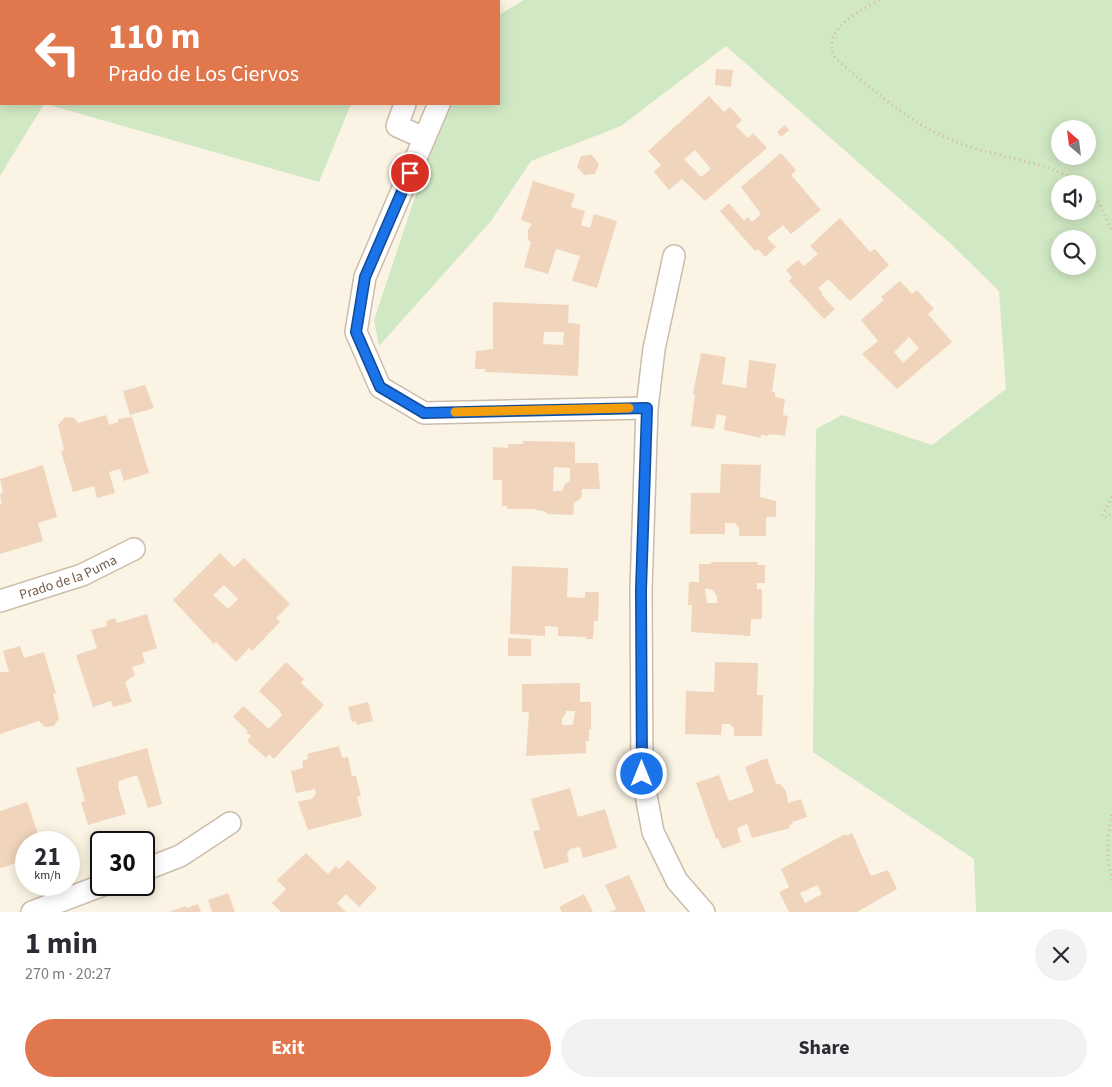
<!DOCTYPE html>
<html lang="en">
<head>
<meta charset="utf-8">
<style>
	body { margin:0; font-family:"Source Sans 3",sans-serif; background:#f2f2f3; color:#2b2b33; height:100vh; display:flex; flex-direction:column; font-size:19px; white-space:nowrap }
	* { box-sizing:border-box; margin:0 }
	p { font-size:16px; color:#7c7c81 }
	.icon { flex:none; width:28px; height:28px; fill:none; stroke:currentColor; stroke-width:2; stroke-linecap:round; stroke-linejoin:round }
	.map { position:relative; height:912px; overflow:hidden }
	.panel { display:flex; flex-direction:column; background:#fff; flex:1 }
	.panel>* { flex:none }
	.hud { position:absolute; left:0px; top:0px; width:500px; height:105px; box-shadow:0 2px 12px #0003; background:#e1774d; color:#fff; overflow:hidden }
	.needle { width:32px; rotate:332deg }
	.tools { position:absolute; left:1051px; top:120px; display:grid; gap:10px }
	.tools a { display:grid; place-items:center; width:45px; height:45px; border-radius:50%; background:#fff; box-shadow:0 2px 12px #0003; font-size:25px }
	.speed { position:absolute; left:15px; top:831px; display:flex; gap:10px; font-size:25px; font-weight:700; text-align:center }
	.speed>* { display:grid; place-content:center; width:65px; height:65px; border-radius:50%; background:#fff; box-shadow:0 2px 12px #0003; line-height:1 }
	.speed small { font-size:12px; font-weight:400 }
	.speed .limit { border:2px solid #111; border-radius:8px; background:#fff; color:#111 }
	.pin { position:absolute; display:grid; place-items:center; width:42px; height:42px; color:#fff; margin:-21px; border:2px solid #fff; border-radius:50%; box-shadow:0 1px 5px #0007 }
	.me { position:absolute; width:55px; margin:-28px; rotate:0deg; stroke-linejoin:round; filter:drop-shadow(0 0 4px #0008) }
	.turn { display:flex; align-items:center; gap:18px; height:105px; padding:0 25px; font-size:22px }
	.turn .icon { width:65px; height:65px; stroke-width:2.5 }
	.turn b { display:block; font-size:35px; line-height:42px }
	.round { display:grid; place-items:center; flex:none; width:52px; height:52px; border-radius:26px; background:#f2f2f3 }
	.overview { display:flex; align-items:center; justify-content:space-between; height:85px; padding:0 25px }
	h1 { font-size:30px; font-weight:700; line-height:38px }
	.primary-button { display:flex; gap:10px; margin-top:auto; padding:10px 25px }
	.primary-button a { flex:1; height:58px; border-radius:30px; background:#e1774d; color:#fff; font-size:20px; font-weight:700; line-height:58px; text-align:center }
	.primary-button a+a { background:#f2f2f3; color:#2b2b33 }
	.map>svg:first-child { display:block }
	.green { fill:#d0e8c3; fill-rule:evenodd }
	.building { fill:#f0d4bc; fill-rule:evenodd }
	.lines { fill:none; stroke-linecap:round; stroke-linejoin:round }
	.minor-casing { stroke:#ccbcab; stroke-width:24 }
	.path { stroke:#d4b7a0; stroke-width:3; stroke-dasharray:1 4; stroke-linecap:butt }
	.minor { stroke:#fff; stroke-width:21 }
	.route-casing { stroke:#114b97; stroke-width:12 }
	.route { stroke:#1a73e8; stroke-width:9 }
	.slow { stroke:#f59e0b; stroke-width:9 }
	.labels { text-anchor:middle; stroke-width:4.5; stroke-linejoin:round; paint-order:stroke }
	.street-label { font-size:14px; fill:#735b4a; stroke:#fef8ea }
</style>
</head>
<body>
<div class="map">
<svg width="1112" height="912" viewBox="0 0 1112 912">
	<rect width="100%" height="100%" fill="#fbf4e4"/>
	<!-- green -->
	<g class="green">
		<path d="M0,0H374V1H1V104H44L0,176Z"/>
		<path d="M524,0H1112V912H976L974,859L813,752L816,429L842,415L932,445L1006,389L999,291L950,243L726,46L621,126L531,161L491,221L379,346L374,320L446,104H499V15ZM1060,129H1088V156H1060ZM1060,184H1088V211H1060ZM1060,239H1088V266H1060Z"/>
		<path d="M46,104H351L319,182Z"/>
	</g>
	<!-- building -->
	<g class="building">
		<path d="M716,69L733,70L731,87L715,85Z"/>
		<path d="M709,96L724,112L730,107L742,120L736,126L748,138L753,133L767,148L705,201L682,179L669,190L654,172L661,165L648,151ZM695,150L711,169L701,177L684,159Z"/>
		<path d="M785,125L789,130L781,137L777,132Z"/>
		<path d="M781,153L796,170L791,175L821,210L791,234L783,225L767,238L776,247L765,257L758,249L755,251L720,211L729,203L744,221L748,217L752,222L761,214L741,187Z"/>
		<path d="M592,155L599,164L595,174L584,175L577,167L581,156Z"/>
		<path d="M533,181L575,194L571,207L585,211L581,225L590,228L594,214L617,221L597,288L572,281L580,256L556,249L548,274L524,267L531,242L528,240V230L532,224L521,220Z"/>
		<path d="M840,218L870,252L875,249L889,265L850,301L828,279L818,288L823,293L821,294L835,309L824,319L789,281L792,277L786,270L798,260L804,266L818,254L810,246Z"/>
		<path d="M900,281L912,294L917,290L934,309L928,314L952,342L897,389L862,354L878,341L861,320L884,300L881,297ZM909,337L919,348L903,363L894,352Z"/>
		<path d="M493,302L569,305L568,323L580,324L578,376L485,372V369H475L476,351L493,349ZM544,332H564L563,345L543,344Z"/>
		<path d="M701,353L726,357L722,384L746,388L749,360L776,364L772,392H775V397L785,399L783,415L788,416L785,436L769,434L768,436L761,435V438L724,430L726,416L717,414L714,429L691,426L695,394H693Z"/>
		<path d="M145,385L154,408L130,415L123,391Z"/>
		<path d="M106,415L109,425L118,422V419L132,417L149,473L124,481L120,469L109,472L115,493L97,498L94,486L73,492L61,451L64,450L58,425L65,417L74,418L78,423Z"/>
		<path d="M523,441L575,442V463H598L600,489H582L581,498L574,503L573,515L547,514V512L533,509H507V506H502V480H493V447L508,448V444H523ZM554,467L570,468V481L565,484L562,491H553Z"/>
		<path d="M721,464L761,465L760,497L776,501V517H766V536H739V528L735,523H725V534H690L691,493H720Z"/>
		<path d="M43,465L57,517L38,523L43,541L0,554V504H2L0,495L3,492L0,479Z"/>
		<path d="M220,553L234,567L244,558L290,604L276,618L280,622L252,651L249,648L236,662L216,642L214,644L173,600ZM224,585L238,599L228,609L213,595Z"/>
		<path d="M711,562H758L757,565H765V583H757V589H762V619H751L750,636L691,632L692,605H688L689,582H699V564H711ZM705,588L713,590L717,597V603H707Z"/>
		<path d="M512,566L568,568L567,597L585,598V592H599L598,621H594L593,639H586V637L558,636V627L545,626V636L510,634Z"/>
		<path d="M147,614L157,648L142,653L145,663L132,667L135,675L125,682L132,702L113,707L111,701L93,707L76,655L97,648L91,630L107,626L106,621L115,618L117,623Z"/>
		<path d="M508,638L531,639V656H508Z"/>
		<path d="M20,646L24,658L44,652L56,693L53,694L59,718L54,726L45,727L39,721L0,734V672H9L3,651Z"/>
		<path d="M286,662L304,679L301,683L324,705L274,759L269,754L266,758L247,741L251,736L246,732L248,731L233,717L243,706L269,729L282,715L279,710L259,691Z"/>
		<path d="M715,662L758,663L757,695H763L762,736H734V728L729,724H722L721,735L685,734L686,691L714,692Z"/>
		<path d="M580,683V702H591V729H589V741H586V753L526,756L529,712H522V684ZM566,711H575L573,725H562V718L566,714Z"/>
		<path d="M368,702L373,721L357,725L356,721L352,722L348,707Z"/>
		<path d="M339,746L342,758L348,757L352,776H356L361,796L357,797L362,816L308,830L298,802L311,799L316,794L315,789L296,793L291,771L303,768L302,761L308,759L307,754Z"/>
		<path d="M147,748L162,804L148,808L137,775L119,781L118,787L126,814L88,825L81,802L85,801L76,768Z"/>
		<path d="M767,758L776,784H780L786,791L788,803L801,799L807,817L792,822L793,824L789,825L790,828L752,838L747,824L737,828L741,842L722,849L718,838L716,839L696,783L719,775L729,801L754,792L745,767Z"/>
		<path d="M570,788L578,817L605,809L617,848L583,858L580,847L570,849L567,854L569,862L544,869L533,831L540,830L531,799Z"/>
		<path d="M27,802L41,842H26V847L22,848L26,859L2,868L0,867V811Z"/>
		<path d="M852,833L871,876L888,870L897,889L857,912H789L779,892L789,887L781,869L845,834L846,836ZM817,885L822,894L805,903L800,893Z"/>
		<path d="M306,853L328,874L336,866L339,869L348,860L377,888L359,907L346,894L337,903L346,912H281L272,903L286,889L277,880Z"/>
		<path d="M629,875L646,912H609L616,909L605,885Z"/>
		<path d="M228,893L235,912H212L208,900Z"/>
		<path d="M584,894L593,912H562L559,907Z"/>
		<path d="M198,904L201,912H169L186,906V908Z"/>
	</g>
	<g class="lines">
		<!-- minor casing -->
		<g class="minor-casing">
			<g id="minor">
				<path d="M435,1V0"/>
				<path d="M467,1V0"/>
				<path d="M405,104L397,126L424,138"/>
				<path d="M439,104L365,277L356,332L380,387L424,413L647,408"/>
				<path d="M674,256L654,349L647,408L641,590L642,774L653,832L677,881L704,912"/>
				<path id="s1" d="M0,601L82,575L134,549"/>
				<path d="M144,870L180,856L230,823"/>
				<path d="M32,912L103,885"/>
			</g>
		</g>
		<!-- path -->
		<g class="path">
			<path d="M879,0C860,11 820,30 835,58C872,89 904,119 949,139C992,158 1040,158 1082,184"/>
			<path d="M1088,190L1100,204L1112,231"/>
			<path d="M1112,497L1102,516L1107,518L1112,513"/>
			<path d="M1112,815C1107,837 1106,859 1112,880"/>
		</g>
		<!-- minor -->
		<use href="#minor" class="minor"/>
	</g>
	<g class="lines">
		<!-- route casing -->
		<g class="route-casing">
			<path id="route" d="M410,173L365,277L356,332L380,387L424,413L647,408L641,590L642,774"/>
		</g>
		<!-- route -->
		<use href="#route" class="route"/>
		<!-- slow -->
		<path class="slow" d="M455,412L629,408"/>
	</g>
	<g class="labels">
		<!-- street labels -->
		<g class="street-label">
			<text dy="5" stroke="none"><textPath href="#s1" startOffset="72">Prado de la Puma</textPath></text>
		</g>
	</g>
</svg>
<div class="tools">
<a><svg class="needle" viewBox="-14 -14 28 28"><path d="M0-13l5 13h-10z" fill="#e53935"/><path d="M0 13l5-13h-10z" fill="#7c7c81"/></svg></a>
<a><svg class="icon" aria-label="sound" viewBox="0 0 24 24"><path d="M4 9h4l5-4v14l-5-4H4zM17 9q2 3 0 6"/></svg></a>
<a><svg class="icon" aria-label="search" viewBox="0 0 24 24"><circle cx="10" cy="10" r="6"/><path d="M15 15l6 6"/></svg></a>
</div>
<div class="speed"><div>21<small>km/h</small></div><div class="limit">30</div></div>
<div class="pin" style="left:410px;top:173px;background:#d93025"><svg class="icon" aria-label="arrive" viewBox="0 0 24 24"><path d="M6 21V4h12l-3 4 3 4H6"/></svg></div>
<svg class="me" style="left:642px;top:774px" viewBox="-20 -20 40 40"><circle r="17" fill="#1a73e8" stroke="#fff" stroke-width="3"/><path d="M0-11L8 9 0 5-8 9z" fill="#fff"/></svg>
<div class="hud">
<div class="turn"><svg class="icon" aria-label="left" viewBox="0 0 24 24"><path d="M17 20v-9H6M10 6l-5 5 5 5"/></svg><div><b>110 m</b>Prado de Los Ciervos</div></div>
</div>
</div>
<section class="panel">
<div class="overview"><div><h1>1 min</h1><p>270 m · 20:27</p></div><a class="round"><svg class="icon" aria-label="close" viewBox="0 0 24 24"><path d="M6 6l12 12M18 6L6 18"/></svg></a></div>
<div class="primary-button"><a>Exit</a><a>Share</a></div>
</section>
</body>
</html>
